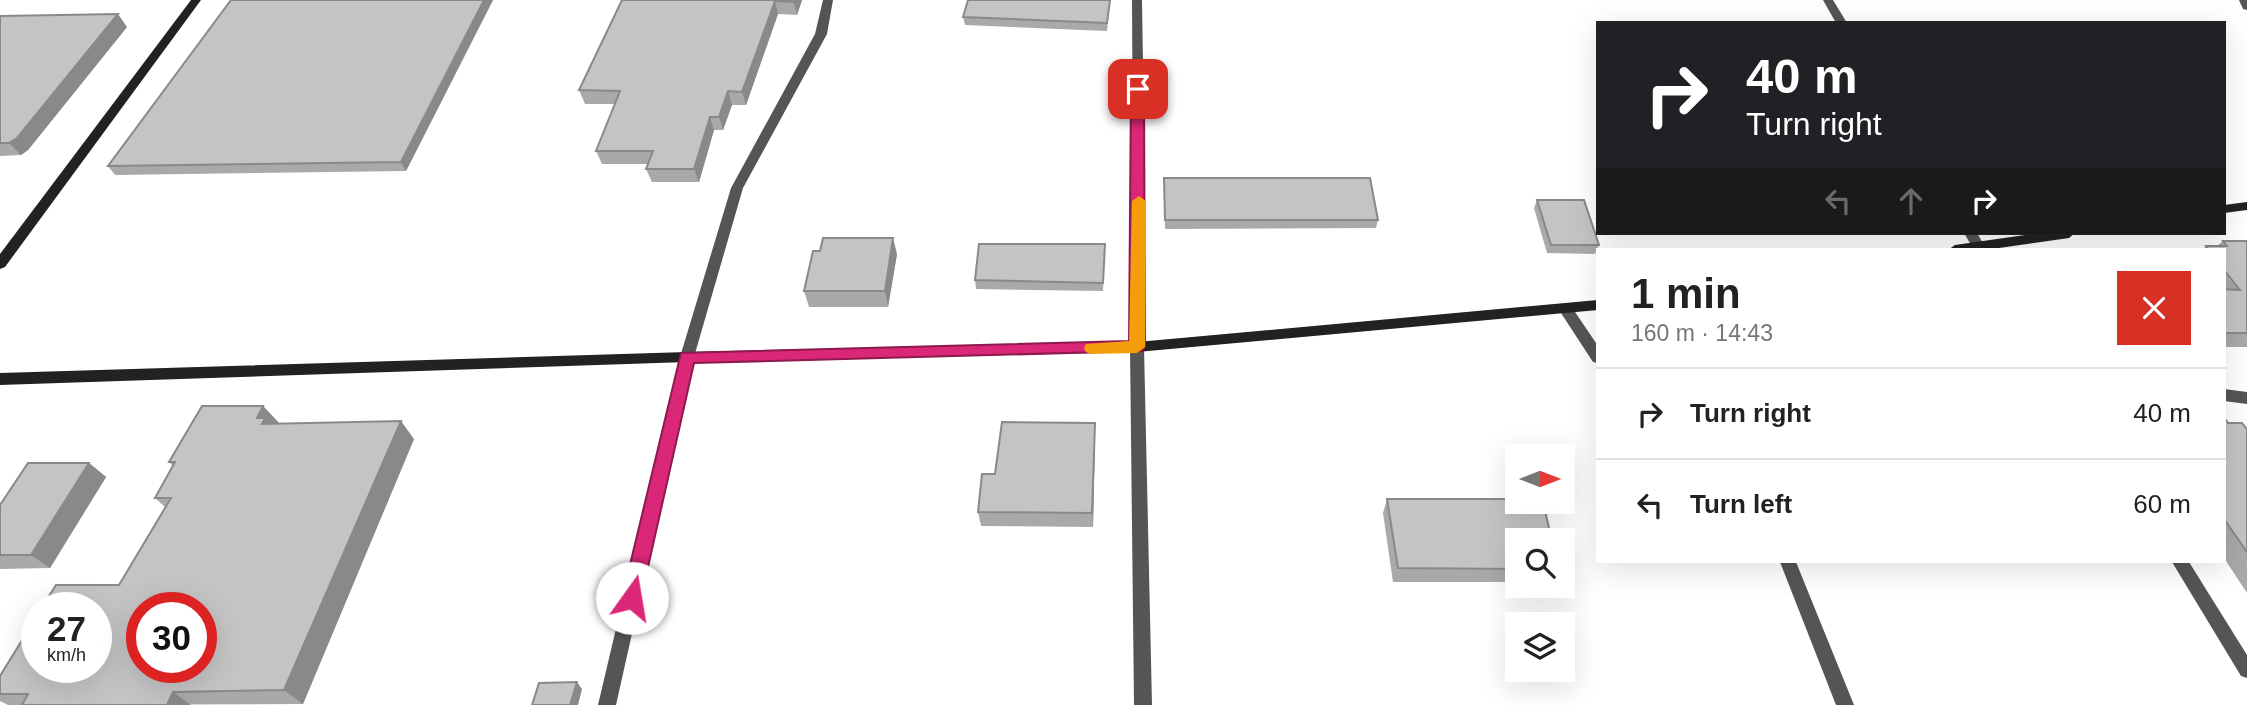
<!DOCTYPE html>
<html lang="en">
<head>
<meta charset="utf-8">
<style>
	body { margin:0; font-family:Helvetica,sans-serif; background:#f6f6f6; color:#222; height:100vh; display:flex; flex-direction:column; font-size:26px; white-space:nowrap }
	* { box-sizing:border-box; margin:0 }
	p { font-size:23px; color:#767676 }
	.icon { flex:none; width:38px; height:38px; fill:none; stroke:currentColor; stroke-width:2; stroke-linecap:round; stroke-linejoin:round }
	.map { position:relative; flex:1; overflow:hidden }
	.details { position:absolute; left:1596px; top:248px; width:630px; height:315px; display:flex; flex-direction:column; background:#fff; border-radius:0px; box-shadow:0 7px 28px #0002 }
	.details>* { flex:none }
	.banner { position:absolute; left:1596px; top:21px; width:630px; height:214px; border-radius:0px; box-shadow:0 7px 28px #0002; background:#202124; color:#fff; overflow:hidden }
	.needle { width:46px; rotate:90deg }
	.tools { position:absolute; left:1505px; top:444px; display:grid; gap:14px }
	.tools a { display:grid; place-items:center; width:70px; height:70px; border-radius:0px; background:#fff; box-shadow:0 7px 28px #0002; font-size:35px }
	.speed { position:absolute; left:21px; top:592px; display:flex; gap:14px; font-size:35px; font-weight:700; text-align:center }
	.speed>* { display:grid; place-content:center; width:91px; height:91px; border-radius:50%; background:#fff; box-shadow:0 7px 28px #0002; line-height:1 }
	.speed small { font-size:18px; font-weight:400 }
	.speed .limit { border:10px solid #d22; background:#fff; color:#111 }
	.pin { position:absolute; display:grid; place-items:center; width:60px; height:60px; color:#fff; margin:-30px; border-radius:14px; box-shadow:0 4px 10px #0006 }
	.me { position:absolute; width:77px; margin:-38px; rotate:13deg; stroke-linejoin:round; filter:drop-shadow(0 0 5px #0008) }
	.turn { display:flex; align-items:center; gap:24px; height:147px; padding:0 35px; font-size:32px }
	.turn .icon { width:91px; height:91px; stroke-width:2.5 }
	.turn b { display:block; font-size:49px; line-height:60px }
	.lanes { display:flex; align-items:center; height:66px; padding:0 35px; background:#0003; justify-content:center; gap:35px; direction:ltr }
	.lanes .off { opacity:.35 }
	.round { display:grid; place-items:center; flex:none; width:74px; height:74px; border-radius:0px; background:#f6f6f6 }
	.head { display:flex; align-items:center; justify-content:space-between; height:119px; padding:0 35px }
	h1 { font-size:42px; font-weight:600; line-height:52px }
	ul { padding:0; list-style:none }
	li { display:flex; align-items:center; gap:21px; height:91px; padding:0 35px; border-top:2px solid #e0e0e0 }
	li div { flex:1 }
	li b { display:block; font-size:26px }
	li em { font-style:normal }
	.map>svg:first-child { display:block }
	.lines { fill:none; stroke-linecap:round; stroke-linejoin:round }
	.street { fill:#555; fill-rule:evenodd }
	.secondary { fill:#222; fill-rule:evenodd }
	.wall { fill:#a9a9a9 }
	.shaded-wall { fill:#898989 }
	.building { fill:#c4c4c4; stroke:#898989; stroke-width:2; fill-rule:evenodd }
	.route { fill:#db2777; stroke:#8e194d; stroke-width:2 }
	.slow { fill:#f59e0b }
</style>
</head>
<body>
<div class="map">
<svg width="2247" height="705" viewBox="0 0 2247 705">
	<rect width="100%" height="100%" fill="#fff"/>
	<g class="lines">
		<!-- street -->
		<g class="street">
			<path d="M823,0H833L827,34L743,188L694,357L616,705H598L680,357L731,188L815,34Z"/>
			<path d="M1132,0H1142L1145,189L1144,347L1152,705H1134L1130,347L1133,189Z"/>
			<path d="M1823,0H1833L1847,23H1836Z"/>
			<path d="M2239,0H2247V10L2243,9Z"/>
			<path d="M1964,233H1977L1987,250H1974Z"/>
			<path d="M1566,305L1571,306L1598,346V363L1593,362L1559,310Z"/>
			<path d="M2224,389L2247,392V404L2224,401Z"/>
			<path d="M1780,562H1796L1854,705H1836Z"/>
			<path d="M2172,562H2189L2247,655V678L2241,676Z"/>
		</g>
		<!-- secondary -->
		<g class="secondary">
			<path d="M191,0H201L5,267L0,269V254Z"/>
			<path d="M2247,202V210L2224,213V205Z"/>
			<path d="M2040,233H2075L2069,238L1985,250H1948L1955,245Z"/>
			<path d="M1598,300V310L1137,352L687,362L0,385V373L687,352L1137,342Z"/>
		</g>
	</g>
	<!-- wall -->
	<g class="wall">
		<path d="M231,0H493L406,171L115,175L108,166Z"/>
		<path d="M622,0H802L797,15L778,14L746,105H732L723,130H714L699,182H652L646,169L648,164H602L596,151L615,104H585L579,90Z"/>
		<path d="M1110,0L1107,31L965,25L963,17Z"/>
		<path d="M0,16L127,27L28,150L21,155L0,156Z"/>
		<path d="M1164,178L1378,220L1376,228L1165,229Z"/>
		<path d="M1537,200L1599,245L1595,254L1547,253L1534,208Z"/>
		<path d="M2223,241H2247V347H2224V250H2202L2206,246H2217Z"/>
		<path d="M1105,244L1103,291L976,289L975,280Z"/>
		<path d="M897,254L888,307H809L804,291Z"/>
		<path d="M263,406L279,423L414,439L303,704L8,705L0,701V676L119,585L165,507L155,498L173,466L169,462Z"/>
		<path d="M2224,417L2228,423L2247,429V593L2224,558Z"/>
		<path d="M1095,423L1093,527L981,526L978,512Z"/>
		<path d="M89,463L106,477L50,568L0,569V505Z"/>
		<path d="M1387,499L1517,541V582H1393L1383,513Z"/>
	</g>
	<!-- shaded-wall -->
	<g class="shaded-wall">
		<path d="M484,0H493L406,171L401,162Z"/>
		<path d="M795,0H802L797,15L794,2Z"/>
		<path d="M775,1L778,14L746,105L742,92Z"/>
		<path d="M118,14L127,27L28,150L21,155L9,143Z"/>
		<path d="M728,91L732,105L723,130L719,117Z"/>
		<path d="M710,117L714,130L699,182L694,169Z"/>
		<path d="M893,238L897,254L888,307L885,291Z"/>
		<path d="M263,406L279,423L278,441L257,418Z"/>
		<path d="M401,421L414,439L303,704L284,690Z"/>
		<path d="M1095,423V437L1093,527L1092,513Z"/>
		<path d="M89,463L106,477L50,568L31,555Z"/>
		<path d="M577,682L582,689L578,705H570Z"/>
		<path d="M173,692L191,705H167Z"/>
	</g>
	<!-- building -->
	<g class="building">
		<path d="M231,0H484L401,162L108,166Z"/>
		<path d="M622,0H795L794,2L775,1L742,92L728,91L719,117H710L694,169H646L653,151H596L620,91L579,90Z"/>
		<path d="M968,0H1110L1107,23L963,17Z"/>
		<path d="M118,14L17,138L9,143H0V16Z"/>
		<path d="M1164,178H1370L1378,220H1165Z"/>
		<path d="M1537,200H1584L1599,245H1551Z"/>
		<path d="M823,238H893L885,291H804L813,251H820Z"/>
		<path d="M2223,241H2247V333H2224V289L2240,290L2224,270V250H2209L2206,246H2227Z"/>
		<path d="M979,244H1105L1103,283L975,280Z"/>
		<path d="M202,406H263L257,418H265L262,424L401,421L284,690L173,692L167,705H22L28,694H0V676L37,616V667H96V607H42L56,585H119L171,498H155L175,462H169ZM142,607H201V667H142Z"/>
		<path d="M2224,417L2228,423H2242L2247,429V552L2224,519Z"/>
		<path d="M1002,422L1095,423L1092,513L978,512L982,474H995Z"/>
		<path d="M28,463H89L31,555H0V505Z"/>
		<path d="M1387,499H1517V502H1543L1552,541H1517V569L1398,568Z"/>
		<path d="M577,682L570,705H532L539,683Z"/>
	</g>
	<!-- route -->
	<path class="route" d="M1138,85L1144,89L1145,347L1142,351L694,363L641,598L638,604L632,606L625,604L622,598L681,353L1129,341L1131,89Z"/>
	<!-- slow -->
	<path class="slow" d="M1139,196L1146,201L1145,347L1137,353L1091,354L1086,352L1084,348L1086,344L1129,341L1132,201Z"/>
</svg>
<div class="tools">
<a><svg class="needle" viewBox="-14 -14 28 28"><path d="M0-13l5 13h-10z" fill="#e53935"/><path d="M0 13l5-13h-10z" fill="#767676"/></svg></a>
<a><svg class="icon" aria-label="search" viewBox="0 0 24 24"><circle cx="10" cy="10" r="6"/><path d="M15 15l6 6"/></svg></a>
<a><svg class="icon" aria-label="layers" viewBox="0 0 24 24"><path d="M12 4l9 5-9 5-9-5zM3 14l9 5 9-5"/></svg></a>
</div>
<div class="speed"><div>27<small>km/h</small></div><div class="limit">30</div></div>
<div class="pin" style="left:1138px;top:89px;background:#d93025"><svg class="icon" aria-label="arrive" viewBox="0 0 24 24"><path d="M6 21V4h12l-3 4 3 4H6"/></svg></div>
<svg class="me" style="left:632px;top:598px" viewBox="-20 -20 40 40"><circle r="19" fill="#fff"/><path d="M0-13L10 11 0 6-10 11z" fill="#db2777"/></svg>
<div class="banner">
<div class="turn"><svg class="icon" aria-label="right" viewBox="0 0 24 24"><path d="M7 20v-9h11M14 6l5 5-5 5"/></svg><div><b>40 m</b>Turn right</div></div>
<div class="lanes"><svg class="icon off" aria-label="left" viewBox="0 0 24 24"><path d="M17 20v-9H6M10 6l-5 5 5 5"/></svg><svg class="icon off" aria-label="ahead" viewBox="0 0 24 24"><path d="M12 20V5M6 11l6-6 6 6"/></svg><svg class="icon" aria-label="right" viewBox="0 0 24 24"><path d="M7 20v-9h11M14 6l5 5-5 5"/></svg></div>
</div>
<section class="details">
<div class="head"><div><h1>1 min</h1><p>160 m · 14:43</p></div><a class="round" style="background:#d93025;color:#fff"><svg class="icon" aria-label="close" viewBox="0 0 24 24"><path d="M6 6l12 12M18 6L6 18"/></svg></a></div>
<ul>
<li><svg class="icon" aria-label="right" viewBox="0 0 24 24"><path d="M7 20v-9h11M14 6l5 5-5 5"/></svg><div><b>Turn right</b></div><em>40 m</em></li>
<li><svg class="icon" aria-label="left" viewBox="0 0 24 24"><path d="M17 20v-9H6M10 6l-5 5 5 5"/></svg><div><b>Turn left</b></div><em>60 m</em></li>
</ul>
</section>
</div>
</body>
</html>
